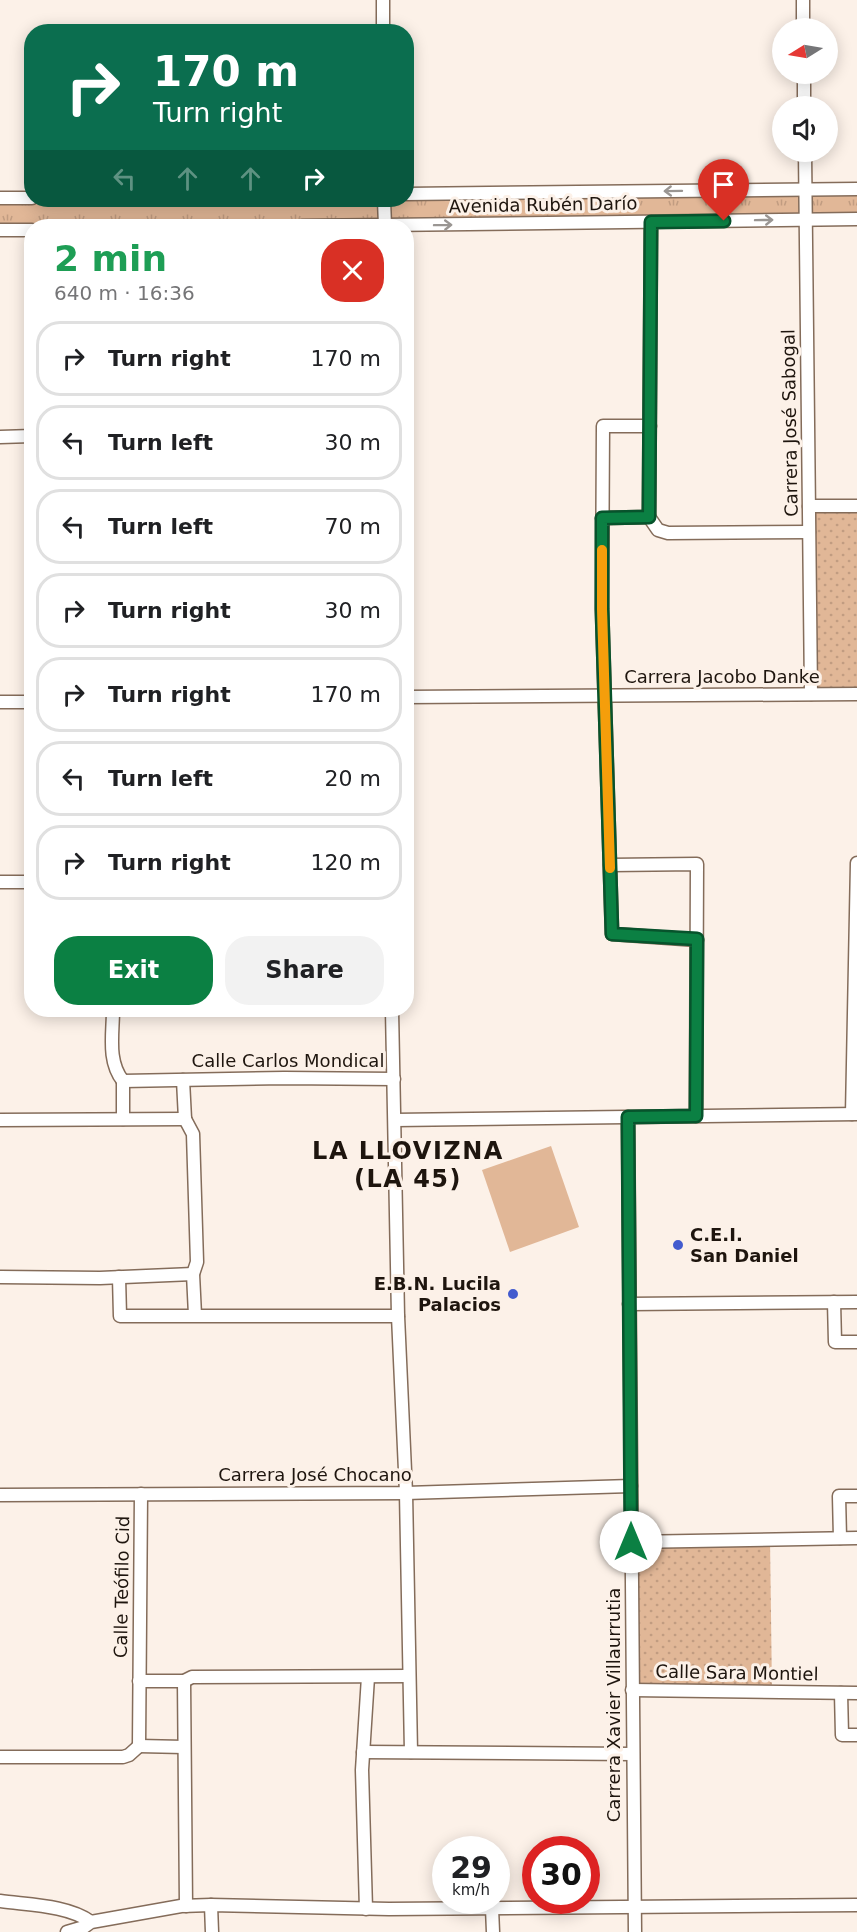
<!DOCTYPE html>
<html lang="en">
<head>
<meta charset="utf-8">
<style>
	body { margin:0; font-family:"DejaVu Sans",sans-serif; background:#f2f2f2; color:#202124; height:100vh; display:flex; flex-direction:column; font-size:22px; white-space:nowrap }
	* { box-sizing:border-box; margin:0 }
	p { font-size:20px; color:#757577 }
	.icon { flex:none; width:33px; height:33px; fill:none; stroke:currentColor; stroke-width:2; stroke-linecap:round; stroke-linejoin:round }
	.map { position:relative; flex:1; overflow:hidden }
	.details { position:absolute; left:24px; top:219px; width:390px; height:798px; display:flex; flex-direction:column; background:#fff; border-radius:24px; box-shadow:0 3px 15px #0003 }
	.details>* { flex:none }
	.banner { position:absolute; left:24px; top:24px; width:390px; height:183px; border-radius:24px; box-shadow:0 3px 15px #0003; background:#0b6e4f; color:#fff; overflow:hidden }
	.needle { width:39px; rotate:259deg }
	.fabs { position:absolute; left:772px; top:18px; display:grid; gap:12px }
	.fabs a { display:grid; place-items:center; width:66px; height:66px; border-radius:50%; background:#fff; box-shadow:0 3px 15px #0003; font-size:30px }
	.speed { position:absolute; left:432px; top:1836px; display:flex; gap:12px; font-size:30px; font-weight:700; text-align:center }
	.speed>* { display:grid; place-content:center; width:78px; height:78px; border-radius:50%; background:#fff; box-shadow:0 3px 15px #0003; line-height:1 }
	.speed small { font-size:15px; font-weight:400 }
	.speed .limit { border:9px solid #d22; background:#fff; color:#111 }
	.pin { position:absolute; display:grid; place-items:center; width:51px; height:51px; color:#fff; margin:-62px -26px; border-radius:50% 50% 50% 0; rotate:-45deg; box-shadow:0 0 6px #0007 }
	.pin .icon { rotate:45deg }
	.me { position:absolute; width:66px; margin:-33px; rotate:0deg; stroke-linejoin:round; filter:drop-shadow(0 0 4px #0008) }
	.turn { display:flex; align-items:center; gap:21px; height:126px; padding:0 30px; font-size:27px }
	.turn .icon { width:78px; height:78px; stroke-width:2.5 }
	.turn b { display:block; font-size:42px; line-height:51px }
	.lanes { display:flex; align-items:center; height:57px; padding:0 30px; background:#0003; justify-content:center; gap:30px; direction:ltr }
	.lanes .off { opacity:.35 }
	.round { display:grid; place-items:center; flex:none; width:63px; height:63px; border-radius:24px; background:#f2f2f2 }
	.head { display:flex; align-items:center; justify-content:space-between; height:102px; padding:0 30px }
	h1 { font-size:36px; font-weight:800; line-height:45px; color:#1e9e55 }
	.button { display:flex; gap:12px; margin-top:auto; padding:12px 30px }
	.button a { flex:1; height:69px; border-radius:24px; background:#0b8043; color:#fff; font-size:24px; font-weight:800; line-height:69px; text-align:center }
	.button a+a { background:#f2f2f2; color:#202124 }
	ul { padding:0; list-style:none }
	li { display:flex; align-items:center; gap:18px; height:75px; margin:0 12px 9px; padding:0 18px; border:3px solid #e0e0e0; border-radius:24px }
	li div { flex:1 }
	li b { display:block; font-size:22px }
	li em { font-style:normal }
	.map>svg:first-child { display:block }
	.grass { fill:url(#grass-tufts) }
	.park { fill:url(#park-dots) }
	.garden { fill:#e1b797 }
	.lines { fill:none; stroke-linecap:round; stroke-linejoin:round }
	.street-casing { stroke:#846c5a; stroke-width:15 }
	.street { stroke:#fff; stroke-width:12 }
	.oneway { stroke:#9a9693 }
	.route-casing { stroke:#07532c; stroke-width:15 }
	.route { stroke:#0b8043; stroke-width:10 }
	.slow { stroke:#f59e0b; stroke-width:10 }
	.poi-dot { fill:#435bce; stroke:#fcf1e8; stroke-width:2 }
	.labels { text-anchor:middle; stroke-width:6; stroke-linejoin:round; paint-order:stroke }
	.street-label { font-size:18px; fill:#1e150e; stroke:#fcf1e8 }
	.poi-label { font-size:18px; font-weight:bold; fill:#1e150e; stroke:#fcf1e8; text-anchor:start }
	.district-label { font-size:24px; font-weight:bold; letter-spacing:1.5px; fill:#1e150e; stroke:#fcf1e8 }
</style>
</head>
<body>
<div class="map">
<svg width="857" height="1932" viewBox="0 0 857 1932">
	<defs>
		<pattern id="grass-tufts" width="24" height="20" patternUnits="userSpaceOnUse" patternTransform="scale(1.5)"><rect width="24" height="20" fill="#e1b797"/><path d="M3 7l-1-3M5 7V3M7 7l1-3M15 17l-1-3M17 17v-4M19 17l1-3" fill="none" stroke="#c19c81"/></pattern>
		<pattern id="park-dots" width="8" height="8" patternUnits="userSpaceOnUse" patternTransform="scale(1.5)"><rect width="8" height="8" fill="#e1b797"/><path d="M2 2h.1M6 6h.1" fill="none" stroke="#c19c81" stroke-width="1.8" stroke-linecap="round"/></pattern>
	</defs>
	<rect width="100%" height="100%" fill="#fcf1e8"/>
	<!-- grass -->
	<path class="grass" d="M857,189V219L302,226H32L0,230V198L406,200Z"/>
	<!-- park -->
	<g class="park">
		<path d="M809,506H857V694H811Z"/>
		<path d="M770,1540L772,1691L632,1690L631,1542Z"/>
	</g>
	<!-- garden -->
	<path class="garden" d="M551,1146L579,1227L510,1252L482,1170Z"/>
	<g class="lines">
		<!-- street casing -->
		<g class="street-casing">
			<g id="street">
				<path d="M383,0V32"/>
				<path d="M803,0V28"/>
				<path d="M804,74V106"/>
				<path d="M805,152L811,694"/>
				<path d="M406,194L857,189"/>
				<path d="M0,198H32"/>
				<path d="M384,200L385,226"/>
				<path d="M302,226L857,219"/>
				<path d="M0,230H32"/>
				<path d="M650,426H603L602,609L612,934L697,940"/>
				<path d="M0,437L32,436"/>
				<path d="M809,506H857"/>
				<path d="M649,517L651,222"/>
				<path d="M649,517L658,530L668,533L809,532"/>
				<path d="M602,518L649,517"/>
				<path d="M406,697L857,694"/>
				<path d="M0,702H32"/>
				<path d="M610,865L697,864L696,1116"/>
				<path d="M0,882H32"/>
				<path d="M113,1010C113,1034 107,1061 123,1081"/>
				<path d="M392,1010L398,1316L406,1493L411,1752"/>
				<path d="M183,1080L185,1119"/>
				<path d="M123,1081L284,1078L394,1079"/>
				<path d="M123,1081V1119"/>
				<path d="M852,1114L857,863"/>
				<path d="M628,1117L635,1932"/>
				<path d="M185,1119L193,1134L197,1262L193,1274L195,1315"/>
				<path d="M0,1120L185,1119"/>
				<path d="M395,1120L857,1114"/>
				<path d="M0,1277L100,1278L193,1274"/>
				<path d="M119,1277L120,1316H398"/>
				<path d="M834,1302L835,1342H857"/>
				<path d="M629,1304L857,1302"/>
				<path d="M0,1495L406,1493L631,1486"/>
				<path d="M840,1538L839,1496H857"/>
				<path d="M631,1542L857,1538"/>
				<path d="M139,1681H184L192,1677L409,1676"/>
				<path d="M184,1681L186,1906"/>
				<path d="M632,1690L857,1693"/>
				<path d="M841,1693L842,1735H857"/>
				<path d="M139,1746L141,1494"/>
				<path d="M139,1746L184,1747"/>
				<path d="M363,1752L633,1754"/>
				<path d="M0,1757H123L129,1755L139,1746"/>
				<path d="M0,1901C28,1905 68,1905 91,1922"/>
				<path d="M211,1905L212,1932"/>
				<path d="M492,1908L493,1932"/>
				<path d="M366,1909L362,1770L368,1677"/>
				<path d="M67,1932L84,1927L91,1922L181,1906L211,1905L389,1909L857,1905"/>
			</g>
		</g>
		<!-- street -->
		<use href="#street" class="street"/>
	</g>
	<!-- one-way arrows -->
	<defs><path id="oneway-shaft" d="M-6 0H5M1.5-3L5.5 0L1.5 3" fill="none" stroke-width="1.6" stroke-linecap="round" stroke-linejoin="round" transform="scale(1.5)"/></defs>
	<g class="oneway">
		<use href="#oneway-shaft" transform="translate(673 191) rotate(179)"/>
		<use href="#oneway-shaft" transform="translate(764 220) rotate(-1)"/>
		<use href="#oneway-shaft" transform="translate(443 225) rotate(-1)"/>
	</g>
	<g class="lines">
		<!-- route casing -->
		<g class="route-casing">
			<path id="route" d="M631,1542L628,1117L696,1116L697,939L612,934L602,609V518L649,517L651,222L724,221"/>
		</g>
		<!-- route -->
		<use href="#route" class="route"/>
		<!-- slow -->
		<path class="slow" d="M602,550V609L610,868"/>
	</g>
	<!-- markers -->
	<g class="poi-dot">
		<circle cx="678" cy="1245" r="6"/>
		<circle cx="513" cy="1294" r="6"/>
	</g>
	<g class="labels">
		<!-- street labels -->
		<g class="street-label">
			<text transform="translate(543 205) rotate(-1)" y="6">Avenida Rubén Darío</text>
			<text transform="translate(790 423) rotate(-91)" y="6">Carrera José Sabogal</text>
			<text x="722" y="683">Carrera Jacobo Danke</text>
			<text x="288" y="1067">Calle Carlos Mondical</text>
			<text x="315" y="1481">Carrera José Chocano</text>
			<text transform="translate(122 1587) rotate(-89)" y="6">Calle Teófilo Cid</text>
			<text transform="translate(737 1673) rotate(1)" y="6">Calle Sara Montiel</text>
			<text transform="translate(614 1705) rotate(-90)" y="6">Carrera Xavier Villaurrutia</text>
		</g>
		<!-- poi labels -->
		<g class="poi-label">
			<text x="690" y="1241">C.E.I.<tspan x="690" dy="21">San Daniel</tspan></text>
			<text x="501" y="1290" text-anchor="end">E.B.N. Lucila<tspan x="501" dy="21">Palacios</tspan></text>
		</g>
		<!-- district labels -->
		<g class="district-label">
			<text x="408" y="1159">LA LLOVIZNA<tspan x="408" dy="28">(LA 45)</tspan></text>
		</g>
	</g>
</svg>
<div class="fabs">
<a><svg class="needle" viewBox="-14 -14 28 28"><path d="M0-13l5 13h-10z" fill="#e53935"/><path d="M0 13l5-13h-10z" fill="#757577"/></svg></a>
<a><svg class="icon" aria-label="sound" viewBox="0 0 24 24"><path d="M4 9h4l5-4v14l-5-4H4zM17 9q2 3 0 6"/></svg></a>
</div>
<div class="speed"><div>29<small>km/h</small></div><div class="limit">30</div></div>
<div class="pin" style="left:724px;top:221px;background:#d93025"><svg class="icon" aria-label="arrive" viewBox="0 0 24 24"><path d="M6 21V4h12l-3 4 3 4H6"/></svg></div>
<svg class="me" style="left:631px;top:1542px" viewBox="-20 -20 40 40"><circle r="19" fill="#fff"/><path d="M0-13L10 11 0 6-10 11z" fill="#0b8043"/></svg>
<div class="banner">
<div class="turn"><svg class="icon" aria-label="right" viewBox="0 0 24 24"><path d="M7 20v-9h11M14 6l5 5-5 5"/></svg><div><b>170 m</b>Turn right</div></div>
<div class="lanes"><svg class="icon off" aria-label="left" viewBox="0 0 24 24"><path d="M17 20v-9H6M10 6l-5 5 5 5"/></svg><svg class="icon off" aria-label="ahead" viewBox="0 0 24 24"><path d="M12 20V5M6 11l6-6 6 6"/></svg><svg class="icon off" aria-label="ahead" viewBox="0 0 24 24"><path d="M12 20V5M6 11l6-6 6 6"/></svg><svg class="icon" aria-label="right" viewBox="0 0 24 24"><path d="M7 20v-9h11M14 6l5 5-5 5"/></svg></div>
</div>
<section class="details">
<div class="head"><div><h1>2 min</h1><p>640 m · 16:36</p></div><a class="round" style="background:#d93025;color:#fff"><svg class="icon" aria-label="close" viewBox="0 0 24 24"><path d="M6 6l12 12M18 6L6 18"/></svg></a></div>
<ul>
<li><svg class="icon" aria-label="right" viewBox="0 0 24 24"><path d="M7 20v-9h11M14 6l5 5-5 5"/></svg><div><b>Turn right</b></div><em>170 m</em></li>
<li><svg class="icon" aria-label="left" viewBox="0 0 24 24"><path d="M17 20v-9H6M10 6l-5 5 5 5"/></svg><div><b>Turn left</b></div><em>30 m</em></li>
<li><svg class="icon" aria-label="left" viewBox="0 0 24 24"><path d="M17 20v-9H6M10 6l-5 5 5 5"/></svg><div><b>Turn left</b></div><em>70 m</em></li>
<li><svg class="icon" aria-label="right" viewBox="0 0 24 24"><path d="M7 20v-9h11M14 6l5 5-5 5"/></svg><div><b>Turn right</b></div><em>30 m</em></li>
<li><svg class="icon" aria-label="right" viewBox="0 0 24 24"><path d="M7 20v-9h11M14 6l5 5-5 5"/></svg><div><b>Turn right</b></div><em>170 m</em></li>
<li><svg class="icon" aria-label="left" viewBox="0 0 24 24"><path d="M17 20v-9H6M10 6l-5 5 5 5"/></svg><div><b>Turn left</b></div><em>20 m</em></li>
<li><svg class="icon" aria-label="right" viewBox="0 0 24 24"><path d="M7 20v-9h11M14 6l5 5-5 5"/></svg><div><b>Turn right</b></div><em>120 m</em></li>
</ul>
<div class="button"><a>Exit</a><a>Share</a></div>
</section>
</div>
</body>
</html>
